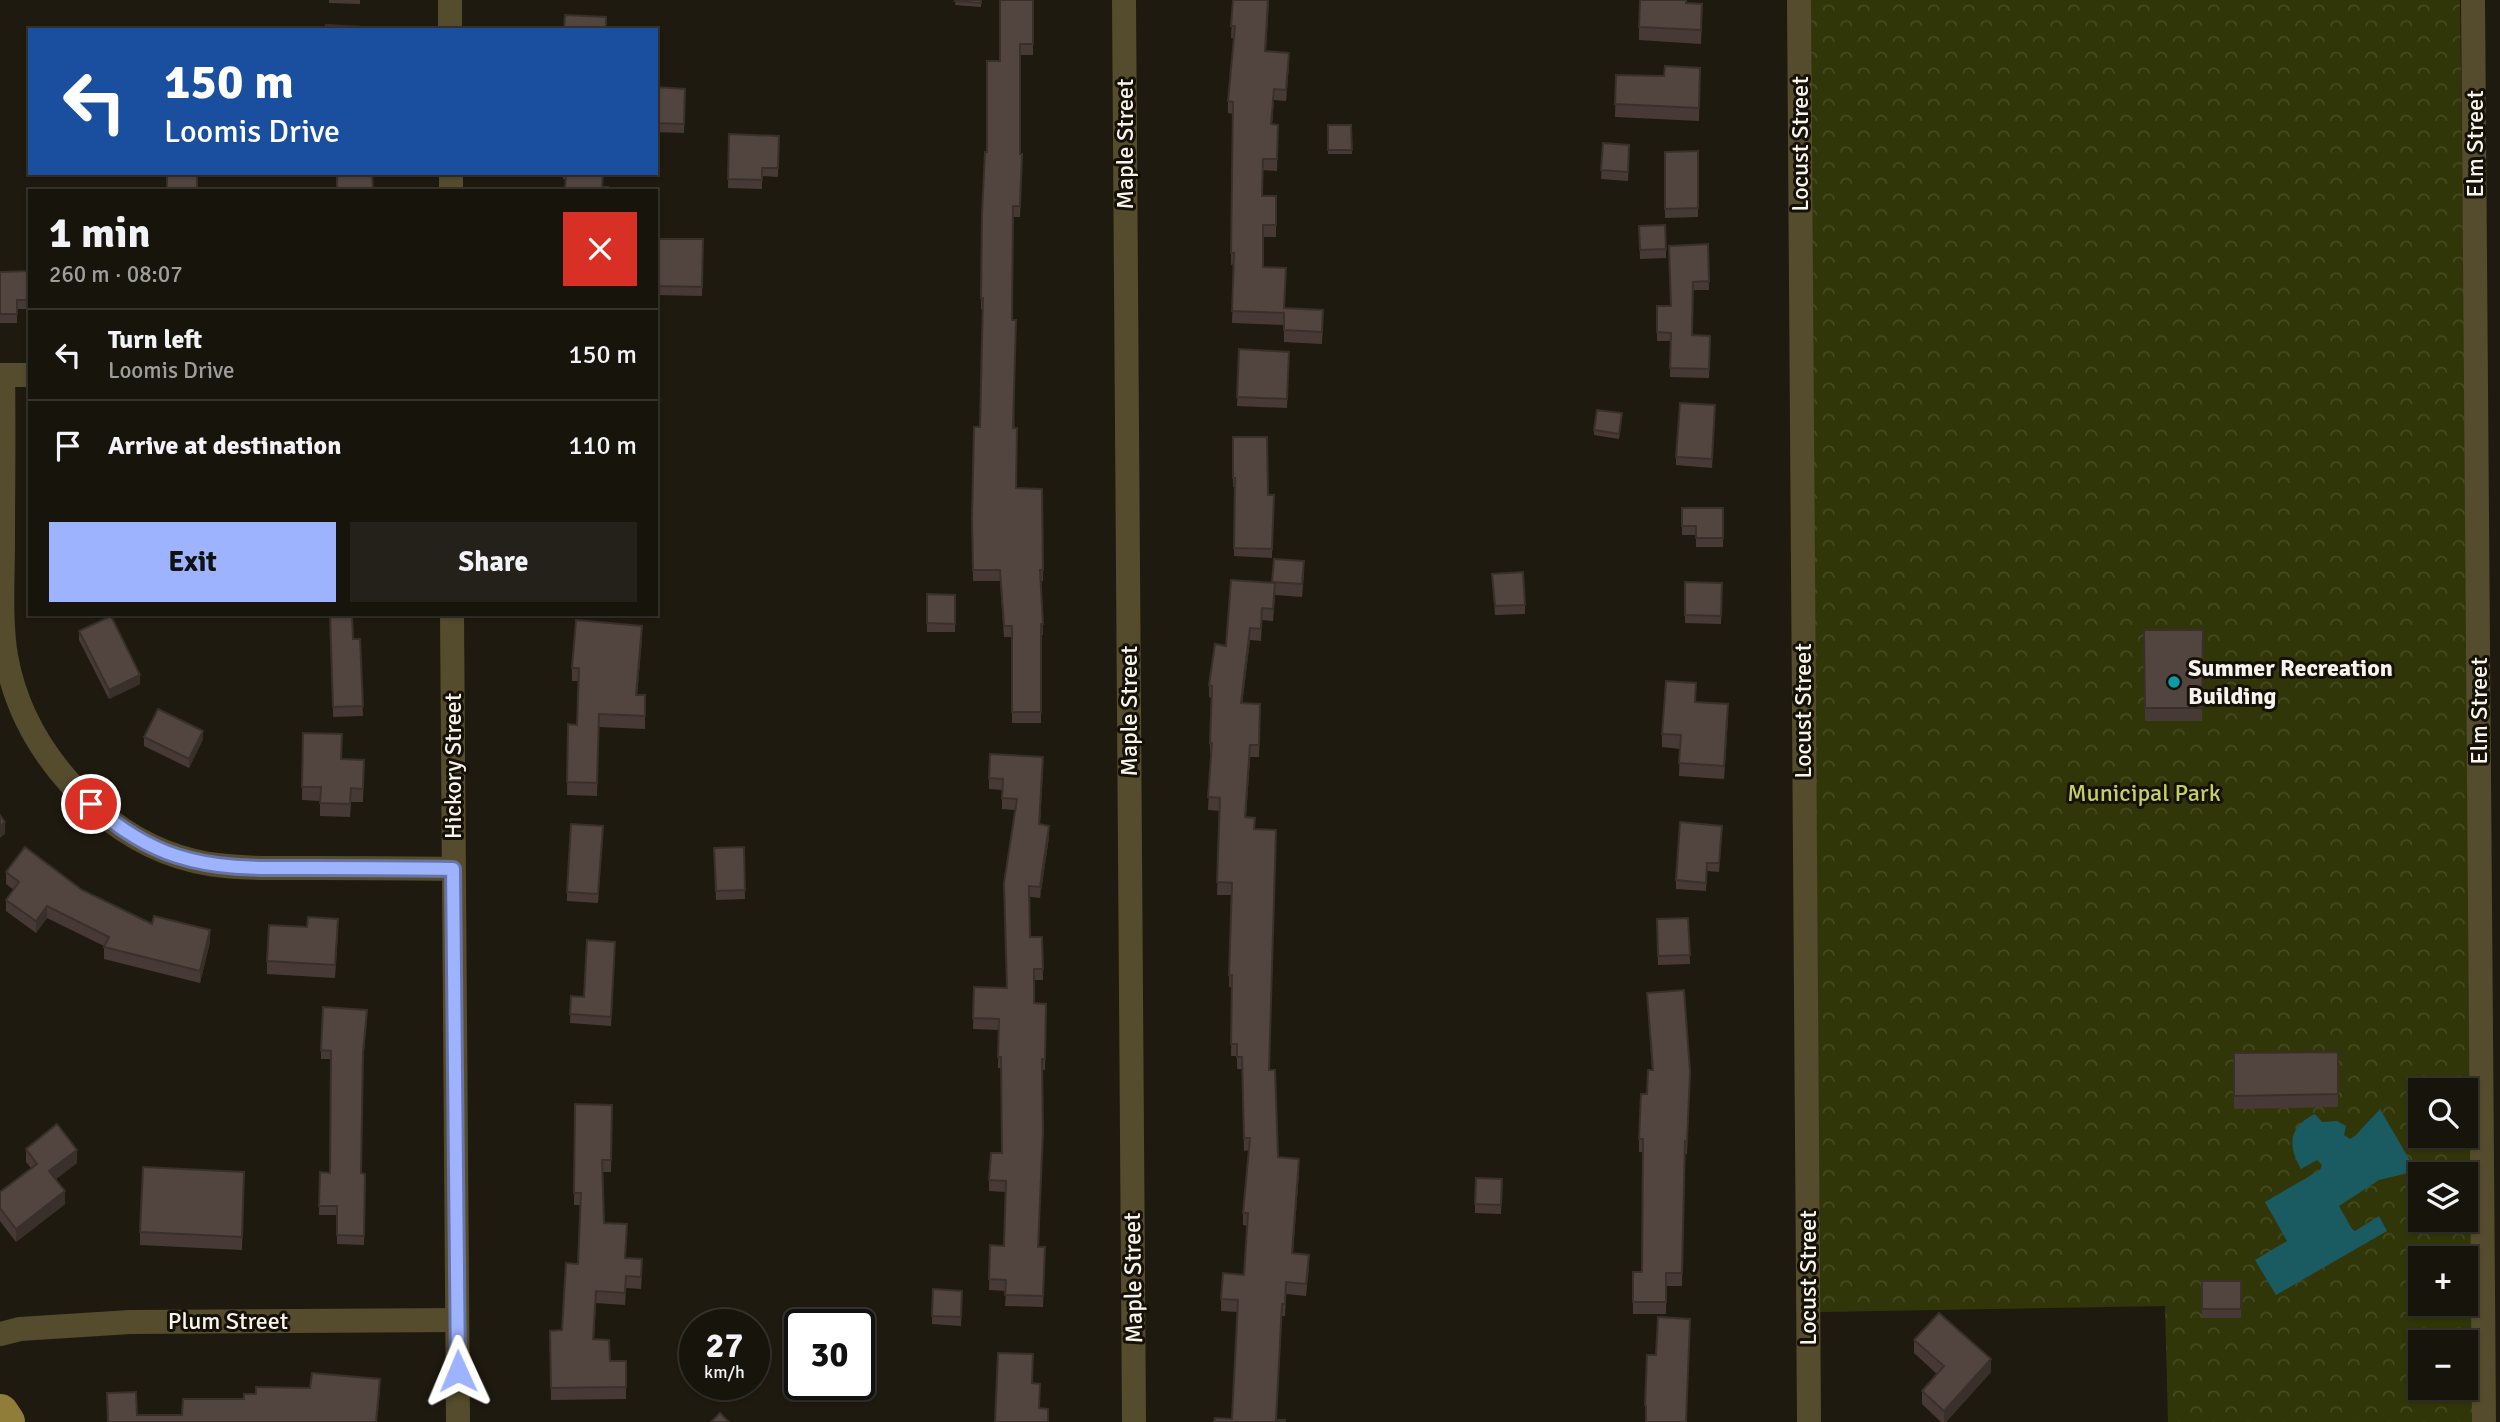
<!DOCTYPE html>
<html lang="en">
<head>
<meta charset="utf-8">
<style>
	body { margin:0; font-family:Signika,sans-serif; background:#24211a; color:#f1f3f6; height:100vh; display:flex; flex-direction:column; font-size:26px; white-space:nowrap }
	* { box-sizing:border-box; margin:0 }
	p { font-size:23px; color:#9e9e9d }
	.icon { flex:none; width:38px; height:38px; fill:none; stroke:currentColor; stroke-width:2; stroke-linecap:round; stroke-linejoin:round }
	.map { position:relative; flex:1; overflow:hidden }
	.sheet { position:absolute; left:28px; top:189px; width:630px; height:427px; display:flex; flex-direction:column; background:#17140c; border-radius:0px; box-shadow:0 2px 5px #0004,0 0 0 2px #36332d }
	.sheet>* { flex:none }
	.hud { position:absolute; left:28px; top:28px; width:630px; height:147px; border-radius:0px; box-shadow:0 2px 5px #0004,0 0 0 2px #36332d; background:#1a4fa0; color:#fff; overflow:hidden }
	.fabs { position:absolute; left:2408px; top:1078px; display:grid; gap:14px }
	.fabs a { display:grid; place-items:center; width:70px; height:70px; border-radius:0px; background:#17140c; box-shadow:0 2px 5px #0004,0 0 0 2px #36332d; font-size:35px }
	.speed { position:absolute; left:679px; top:1309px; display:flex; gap:14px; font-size:35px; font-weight:700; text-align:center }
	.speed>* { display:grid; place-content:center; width:91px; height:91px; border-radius:50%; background:#17140c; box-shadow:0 2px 5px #0004,0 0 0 2px #36332d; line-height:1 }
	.speed small { font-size:18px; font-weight:400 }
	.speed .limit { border:4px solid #111; border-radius:10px; background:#fff; color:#111 }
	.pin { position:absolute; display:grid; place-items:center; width:60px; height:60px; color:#fff; margin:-30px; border:4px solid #fff; border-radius:50%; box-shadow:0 2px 7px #0007 }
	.me { position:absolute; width:77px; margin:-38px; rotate:359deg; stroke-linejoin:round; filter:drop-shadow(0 0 5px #0008) }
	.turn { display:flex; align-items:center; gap:24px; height:147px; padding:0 21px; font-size:32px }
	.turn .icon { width:91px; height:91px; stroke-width:2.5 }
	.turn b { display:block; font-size:49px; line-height:60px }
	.round { display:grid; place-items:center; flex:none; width:74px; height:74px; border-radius:0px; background:#24211a }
	.headline { display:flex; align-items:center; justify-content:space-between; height:119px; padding:0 21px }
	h1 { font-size:42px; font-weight:700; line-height:52px }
	.button { display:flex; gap:14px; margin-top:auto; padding:14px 21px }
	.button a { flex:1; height:80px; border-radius:0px; background:#9eb3fd; color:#111; font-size:28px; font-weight:700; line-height:80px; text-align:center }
	.button a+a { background:#24211a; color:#f1f3f6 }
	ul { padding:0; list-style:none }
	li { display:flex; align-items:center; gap:21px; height:91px; padding:0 21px; border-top:2px solid #36332d }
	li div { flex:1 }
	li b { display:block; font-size:26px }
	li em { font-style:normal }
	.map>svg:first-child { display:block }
	.park { fill:url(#park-crowns); fill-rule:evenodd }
	.water { fill:#1a5b61 }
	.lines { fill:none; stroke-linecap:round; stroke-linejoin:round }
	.street { stroke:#554c2d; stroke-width:24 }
	.primary { stroke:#8f7d39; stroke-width:38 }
	.wall { fill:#473a36 }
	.shaded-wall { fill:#39302c }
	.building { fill:#52443f; stroke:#39302c; stroke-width:2 }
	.route-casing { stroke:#6774a4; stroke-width:18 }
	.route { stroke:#9eb3fd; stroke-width:12 }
	.culture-dot { fill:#0f9aa8; stroke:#161107; stroke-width:2.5 }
	.labels { text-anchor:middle; stroke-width:6; stroke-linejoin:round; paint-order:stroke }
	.street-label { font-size:24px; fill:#f7f4ed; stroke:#161107 }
	.poi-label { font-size:24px; font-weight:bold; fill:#f7f4ed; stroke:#161107; text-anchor:start }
	.park-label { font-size:24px; fill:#c2d163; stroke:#161107 }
</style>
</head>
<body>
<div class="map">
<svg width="2500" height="1422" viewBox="0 0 2500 1422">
	<defs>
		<pattern id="park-crowns" width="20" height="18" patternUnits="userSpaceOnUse" patternTransform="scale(1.75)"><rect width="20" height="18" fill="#313609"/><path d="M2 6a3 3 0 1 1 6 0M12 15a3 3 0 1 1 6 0" fill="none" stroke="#454a21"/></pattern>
	</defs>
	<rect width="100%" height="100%" fill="#1f1a10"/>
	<!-- park -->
	<path class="park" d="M1810,0H2460L2480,1422H2168L2165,1306L1820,1312ZM2420,1090H2466V1136H2420ZM2420,1174H2466V1220H2420ZM2420,1258H2466V1304H2420ZM2420,1342H2466V1388H2420Z"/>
	<!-- water -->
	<path class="water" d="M2380,1109L2416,1171L2379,1180L2339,1206L2352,1229L2355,1231L2379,1216L2387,1231L2276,1295L2255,1260L2287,1241L2265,1202L2320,1170L2322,1165L2317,1160L2301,1169C2287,1145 2289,1126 2315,1114L2322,1122L2337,1121L2346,1126L2344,1135L2350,1139L2355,1136Z"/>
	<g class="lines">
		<!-- street -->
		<g class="street">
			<path d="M450,0V30"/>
			<path d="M1124,0L1134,1422"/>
			<path d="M1799,0L1809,1422"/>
			<path d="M2473,0L2484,1422"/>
			<path d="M451,173V191"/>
			<path d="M0,375H30"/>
			<path d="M3,375C4,430 3,485 3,540C3,578 0,619 6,656C17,718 50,768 96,809C128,837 167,857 209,864C244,869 279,868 315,868C361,868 407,868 453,869"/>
			<path d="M452,614L458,1422"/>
			<path d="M0,1334L20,1329L130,1322L457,1320"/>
		</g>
		<!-- primary -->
		<path class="primary" d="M0,1413L6,1422"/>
	</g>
	<!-- wall -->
	<g class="wall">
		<path d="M329,0H360V4L329,3Z"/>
		<path d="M956,0H981V7L955,5Z"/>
		<path d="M1033,0V55H1020V154L1022,165L1020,217H1013L1012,320L1016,488L1042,489L1043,581H1041L1043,635H1041V723H1012V637H1004L1000,581H973L972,519L980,427L983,309H981L982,214L987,152L1000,61Z"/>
		<path d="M1233,0H1269L1266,51L1289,65L1286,101L1274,100L1272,125H1278L1277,171L1263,170L1262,196L1276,225V237H1263V267L1285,308L1323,321L1322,344L1284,342V325L1232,323L1234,264L1231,265L1233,114L1228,113V101L1234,38H1231Z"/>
		<path d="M1686,3L1702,17L1701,44L1639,40V27Z"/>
		<path d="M1700,68L1699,121L1615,117L1616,75L1664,76Z"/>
		<path d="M656,87L685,89L684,133L656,132Z"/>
		<path d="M1328,125H1351L1352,154H1328Z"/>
		<path d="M729,134L779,136L778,177L762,176V189L728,188Z"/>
		<path d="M1603,143L1629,154L1628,181L1601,179Z"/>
		<path d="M1698,151V217L1665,218V152Z"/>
		<path d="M563,173H603L566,179H563Z"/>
		<path d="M1639,226L1666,249V258L1640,259Z"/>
		<path d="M658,239H703L702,296L657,295Z"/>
		<path d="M1708,244L1709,290H1693V335L1710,336L1709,378L1670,377L1671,341H1657V306H1671Z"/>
		<path d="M30,271V309H17V323H0V272Z"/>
		<path d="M1239,349L1289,352L1287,408L1237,406Z"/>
		<path d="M1715,414L1712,468L1676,465V457Z"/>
		<path d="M1622,418L1619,439L1594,435V430Z"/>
		<path d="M1233,437L1268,495H1274L1272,558L1234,556L1235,487H1233Z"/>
		<path d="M1682,508H1723V547H1696V535H1682Z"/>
		<path d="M1274,559L1304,574L1302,597L1275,595L1273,621L1262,620L1261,641L1250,640L1242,703L1260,716L1259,757H1250L1246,817L1255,829L1270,1070L1278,1157L1299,1171L1293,1253L1309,1267L1306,1296L1286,1294L1285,1316H1282L1232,1419L1237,1312L1221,1311V1299L1244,1275L1248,1226L1243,1225V1213L1249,1150L1244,1151L1242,1069H1237V1056H1231L1232,987H1229L1231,895H1217L1220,811L1208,810L1211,755H1210V743L1212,698L1209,697V685L1226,646L1272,583Z"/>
		<path d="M1492,574L1525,605V614L1495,615Z"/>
		<path d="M1685,582L1722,583L1721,624L1685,623Z"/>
		<path d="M927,594L955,595V632H927Z"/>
		<path d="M330,614H352L353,639H360L363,716L333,717L332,650Z"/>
		<path d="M2144,630H2203L2202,721H2145Z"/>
		<path d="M79,631L140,684L109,699L79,640Z"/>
		<path d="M642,639L637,695H645V729L599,727L597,796L567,795L568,724L577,725L578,681H572V668Z"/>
		<path d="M1696,702L1728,717L1724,779L1679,776L1680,749L1662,747V734Z"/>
		<path d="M303,733L342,759L364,760L363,802H351L350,817L320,816V801L302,800Z"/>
		<path d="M144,737L203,739L189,768L144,746Z"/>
		<path d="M1043,768L1040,825L1049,837L1040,898L1030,897V937H1042L1043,980H1034V1003L1046,1004L1045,1070H1042L1039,1247H1045L1043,1307L1005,1306L1006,1291L989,1290L990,1245L1004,1246L1006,1192L989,1191V1180L1002,1153L1001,1068H998L999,1030L973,1029L974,987L1007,988L1015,810L1002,809V790L989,789V778Z"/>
		<path d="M1722,834L1719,872L1707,871L1706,891L1676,889V880Z"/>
		<path d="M603,835L598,903L567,901V892Z"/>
		<path d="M744,847L745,899L716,900L714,848Z"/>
		<path d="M6,872L82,890L152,924L210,942L200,983L104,959V946L47,918L36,933L6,911V900L14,890L6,884Z"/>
		<path d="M1688,918L1690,964L1658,965L1657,919Z"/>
		<path d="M338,933L335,978L267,974V961Z"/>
		<path d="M615,951L611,1026L570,1023L571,996L584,997Z"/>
		<path d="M1647,993L1690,1072L1687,1154H1685L1682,1286H1666V1314H1633V1272H1642L1643,1152H1639V1139L1652,1070Z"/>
		<path d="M367,1019L363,1061L361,1173L365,1174L364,1245L337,1244V1215H319L320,1172L330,1173L331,1059H321V1050Z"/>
		<path d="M2338,1052V1107L2234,1109V1053Z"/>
		<path d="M575,1104L612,1105L611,1172H603L604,1223L627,1236L625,1258L642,1271L641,1289L626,1288L625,1305L596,1303L594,1339L610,1361H626V1399L551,1400L550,1331L562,1330L578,1264L581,1205H574Z"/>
		<path d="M26,1149L77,1163L56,1179L65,1204L16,1242L0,1221V1192L31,1168L26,1162Z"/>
		<path d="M1502,1179L1501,1214L1475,1213V1204Z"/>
		<path d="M244,1185L242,1250L140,1245V1232Z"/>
		<rect x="2202" y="1281" width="39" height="37"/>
		<path d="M933,1289L962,1291L961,1326L932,1324Z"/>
		<path d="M1914,1340L1991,1372L1946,1422H1941L1922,1404V1391L1937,1374L1914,1353Z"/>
	</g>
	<!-- shaded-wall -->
	<g class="shaded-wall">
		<path d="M1289,53V65L1286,101V90Z"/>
		<path d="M1274,89V100L1271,136V124Z"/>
		<path d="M642,626V639L636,708V695Z"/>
		<path d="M1250,628V640L1241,715V703Z"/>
		<path d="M140,675V684L109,699V690Z"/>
		<path d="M1728,704V717L1724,779V766Z"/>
		<path d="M203,731V739L189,768V759Z"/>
		<path d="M1250,745V757L1245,829V817Z"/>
		<path d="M5,822V834L0,838V826Z"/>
		<path d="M1049,826V837L1040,898V887Z"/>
		<path d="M47,906V918L36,933V921Z"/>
		<path d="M210,930V942L200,983V971Z"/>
		<path d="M77,1150V1163L49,1184V1171Z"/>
		<path d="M1299,1159V1171L1292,1265V1253Z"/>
		<path d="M65,1191V1204L16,1242V1229Z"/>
		<path d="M1282,1304V1316L1276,1422Z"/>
		<path d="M1991,1359V1372L1946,1422H1944V1411Z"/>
		<path d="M380,1379V1392L377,1422H376Z"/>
	</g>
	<!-- building -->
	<g class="building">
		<path d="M956,0H981V3L955,1Z"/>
		<path d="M1000,0H1033V44H1020V154H1022L1020,206H1013L1012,320H1016L1013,428H1017L1016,488L1042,489L1043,570H1040L1043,624H1041V712H1012V626H1004L1000,570H973L972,519L974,427H980L983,298H981L982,214L985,152H987V61H1000Z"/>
		<path d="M1233,0H1268L1265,51L1289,53L1286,90L1274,89L1271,124L1278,125L1277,159H1263L1262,196H1276V225H1263V267L1286,268L1284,308L1323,310L1322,332L1284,330V313L1232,311L1234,253H1231L1233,102L1228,101L1235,26H1231Z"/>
		<path d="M1640,0H1686V3L1702,4L1701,30L1639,27Z"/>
		<path d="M565,15L606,17V30H564Z"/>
		<path d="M326,25L363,27V30H326Z"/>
		<path d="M1665,66L1700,68L1699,108L1615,104L1616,75L1664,76Z"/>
		<path d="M656,87L685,89L684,124L656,123Z"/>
		<path d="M1328,125H1351L1352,150H1328Z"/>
		<path d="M729,134L779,136L778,168H762V180L728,179Z"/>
		<path d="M1603,143L1629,145L1628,172L1601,170Z"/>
		<path d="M1698,151V208L1665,209V152Z"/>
		<rect x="167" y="173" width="30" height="18"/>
		<path d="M337,173H372L373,191H337Z"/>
		<path d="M566,173H603L602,187H608L607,191H565Z"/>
		<path d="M1665,225L1666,249L1640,250L1639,226Z"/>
		<path d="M658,239H703L702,287L657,286Z"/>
		<path d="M1708,244L1709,281L1693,282L1692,335L1710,336L1709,369L1670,368L1671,333L1657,332V306H1671L1669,246Z"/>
		<path d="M30,271V300H17V314H0V272Z"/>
		<path d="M1239,349L1289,352L1287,399L1237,397Z"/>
		<path d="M1680,403L1715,405L1712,459L1676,457Z"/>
		<path d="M1597,410L1622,413L1619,434L1594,430Z"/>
		<path d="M1233,437H1267L1268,495H1274L1272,549L1234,548L1235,478H1233Z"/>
		<path d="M1682,508H1723V538H1696V526H1682Z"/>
		<path d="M1274,559L1304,561L1302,584L1272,582Z"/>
		<path d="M1523,572L1525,605L1495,606L1492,574Z"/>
		<path d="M1231,580L1275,583L1273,609L1262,608L1261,629L1250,628L1241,703L1260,704L1259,745H1250L1245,817L1255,818L1254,829L1276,830L1269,1070H1275L1278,1157L1299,1159L1292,1253L1309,1255L1306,1284L1286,1282L1285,1304H1282L1276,1420H1285V1422H1214L1215,1418L1232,1419L1238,1300L1221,1299L1223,1273L1244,1275L1248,1213H1243L1250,1138H1244L1242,1057H1237V1044H1231L1232,975H1229L1232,883L1217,882L1220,798L1208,797L1212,743H1210L1212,686L1209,685L1215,644L1226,646Z"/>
		<path d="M1685,582L1722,583L1721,616L1685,615Z"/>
		<path d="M927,594L955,595V624L927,623Z"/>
		<path d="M330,614H352L353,639H360L363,706L333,707Z"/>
		<path d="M111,616L140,675L109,690L79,631Z"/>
		<path d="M576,620L642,626L636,695H645V716L599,714L597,783L567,782L568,724L577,725L579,668H572Z"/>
		<path d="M2144,630H2203L2202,708H2145Z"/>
		<path d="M1666,681L1696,683L1695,702L1728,704L1724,766L1679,763L1681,735L1662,734Z"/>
		<path d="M158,709L203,731L189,759L144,737Z"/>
		<path d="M303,733L342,734L341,759L364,760L363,789L351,788L350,804L320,803L321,787H302Z"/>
		<path d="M990,754L1043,757L1039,824L1049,826L1040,887L1029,886L1030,937H1042L1043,969H1034V1003L1046,1004L1045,1059H1042L1043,1132L1038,1247H1045L1043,1296L1005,1295L1006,1280L989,1279L990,1245L1004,1246L1006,1181L989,1180L991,1153H1002L1001,1057H998L999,1019L973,1018L974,987L1007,988L1004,883L1017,799L1002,798L1003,779L989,778Z"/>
		<path d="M0,815L5,822L0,826Z"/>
		<path d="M1680,822L1722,826L1719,863H1707L1706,883L1676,880Z"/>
		<path d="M571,824L603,826L598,894L567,892Z"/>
		<path d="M25,847L82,890L152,924L154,916L210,930L200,971L104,947L109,937L47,906L36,921L6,900L19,882L6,872Z"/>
		<path d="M744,847L745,890L716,891L714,848Z"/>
		<path d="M308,917L338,919L335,965L267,961L269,925L307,927Z"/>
		<path d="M1688,918L1690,955L1658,956L1657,919Z"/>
		<path d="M587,940L615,942L611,1017L570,1014L571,996L584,997Z"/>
		<path d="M1684,990L1690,1072L1687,1142L1685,1141L1682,1273H1666V1302H1633V1272H1642L1643,1139H1639L1641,1094H1647L1648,1070H1653L1647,993Z"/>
		<path d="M323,1007L367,1010L363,1053L361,1173L365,1174L364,1236L337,1235V1206H319L320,1172L330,1173L331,1051L321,1050Z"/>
		<path d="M2338,1052V1094L2234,1096V1053Z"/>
		<path d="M575,1104L612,1105L611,1160H602L604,1223L627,1224L625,1258L642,1259L641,1277L626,1276L625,1293L596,1291L593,1339L609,1340L610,1361H626V1387L551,1388L550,1331L562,1330L566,1263L578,1264L581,1193H574Z"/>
		<path d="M57,1124L77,1150L49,1171L65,1191L16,1229L0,1208V1192L37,1164L26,1149Z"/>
		<path d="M143,1167L244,1172L242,1237L140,1232Z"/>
		<path d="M1476,1178L1502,1179L1501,1205L1475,1204Z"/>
		<rect x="2202" y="1281" width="39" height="28"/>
		<path d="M933,1289L962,1291L961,1317L932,1316Z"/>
		<path d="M1939,1313L1991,1359L1944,1411L1922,1391L1944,1366L1914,1340Z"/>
		<path d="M1658,1317L1690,1319L1686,1422H1646V1406L1645,1405L1647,1355H1656Z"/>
		<path d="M998,1353L1033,1354L1032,1383L1040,1384L1039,1408L1048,1409V1422H995Z"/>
		<path d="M312,1373L380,1379L376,1422H108L107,1393L136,1392L137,1415H182L183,1399H244V1394H256V1387L310,1388Z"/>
		<path d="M720,1413L729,1422H711Z"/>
	</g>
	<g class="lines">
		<!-- route casing -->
		<g class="route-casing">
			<path id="route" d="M91,804C116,826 145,846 177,856C220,870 265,868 309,868C357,868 405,868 453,869L458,1371"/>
		</g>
		<!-- route -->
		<use href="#route" class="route"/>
	</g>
	<!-- markers -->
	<circle class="culture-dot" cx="2174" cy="682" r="7"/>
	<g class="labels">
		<!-- street labels -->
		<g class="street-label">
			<text transform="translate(1125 144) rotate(-90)" y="8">Maple Street</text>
			<text transform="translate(1800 144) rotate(-90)" y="8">Locust Street</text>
			<text transform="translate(2475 144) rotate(-90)" y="8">Elm Street</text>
			<text transform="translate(1129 711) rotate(-90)" y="8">Maple Street</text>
			<text transform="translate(1803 711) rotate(-90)" y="8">Locust Street</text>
			<text transform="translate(2479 711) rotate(-90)" y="8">Elm Street</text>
			<text transform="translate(453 766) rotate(-90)" y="8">Hickory Street</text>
			<text transform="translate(1133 1278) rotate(-91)" y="8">Maple Street</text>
			<text transform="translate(1808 1278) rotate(-90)" y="8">Locust Street</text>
			<text x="228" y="1329">Plum Street</text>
		</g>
		<!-- poi labels -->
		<g class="poi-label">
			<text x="2188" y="676">Summer Recreation<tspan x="2188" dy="28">Building</tspan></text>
		</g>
		<!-- park labels -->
		<g class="park-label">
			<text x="2144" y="801">Municipal Park</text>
		</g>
	</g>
</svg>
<div class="fabs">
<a><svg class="icon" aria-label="search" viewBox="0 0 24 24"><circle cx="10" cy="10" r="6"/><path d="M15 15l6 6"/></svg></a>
<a><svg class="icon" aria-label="layers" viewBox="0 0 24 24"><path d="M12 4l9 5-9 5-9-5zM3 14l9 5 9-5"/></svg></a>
<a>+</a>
<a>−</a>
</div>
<div class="speed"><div>27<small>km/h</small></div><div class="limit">30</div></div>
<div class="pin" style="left:91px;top:804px;background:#d93025"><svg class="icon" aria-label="arrive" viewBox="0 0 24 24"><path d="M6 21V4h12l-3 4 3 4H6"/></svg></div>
<svg class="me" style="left:458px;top:1371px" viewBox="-20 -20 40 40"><path d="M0-17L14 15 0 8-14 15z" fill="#9eb3fd" stroke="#fff" stroke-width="4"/></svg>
<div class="hud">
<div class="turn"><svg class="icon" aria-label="left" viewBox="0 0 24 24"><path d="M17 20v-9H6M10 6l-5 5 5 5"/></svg><div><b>150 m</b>Loomis Drive</div></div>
</div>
<section class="sheet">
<div class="headline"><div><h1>1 min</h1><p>260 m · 08:07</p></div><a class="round" style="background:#d93025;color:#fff"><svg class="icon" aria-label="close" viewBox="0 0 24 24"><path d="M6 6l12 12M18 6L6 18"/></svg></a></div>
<ul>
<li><svg class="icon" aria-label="left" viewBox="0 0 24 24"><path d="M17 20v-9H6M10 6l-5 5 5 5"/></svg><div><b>Turn left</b><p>Loomis Drive</p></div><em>150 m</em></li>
<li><svg class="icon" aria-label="arrive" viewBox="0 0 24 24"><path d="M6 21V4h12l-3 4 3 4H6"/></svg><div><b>Arrive at destination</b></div><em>110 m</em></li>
</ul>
<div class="button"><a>Exit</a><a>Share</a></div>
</section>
</div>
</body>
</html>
